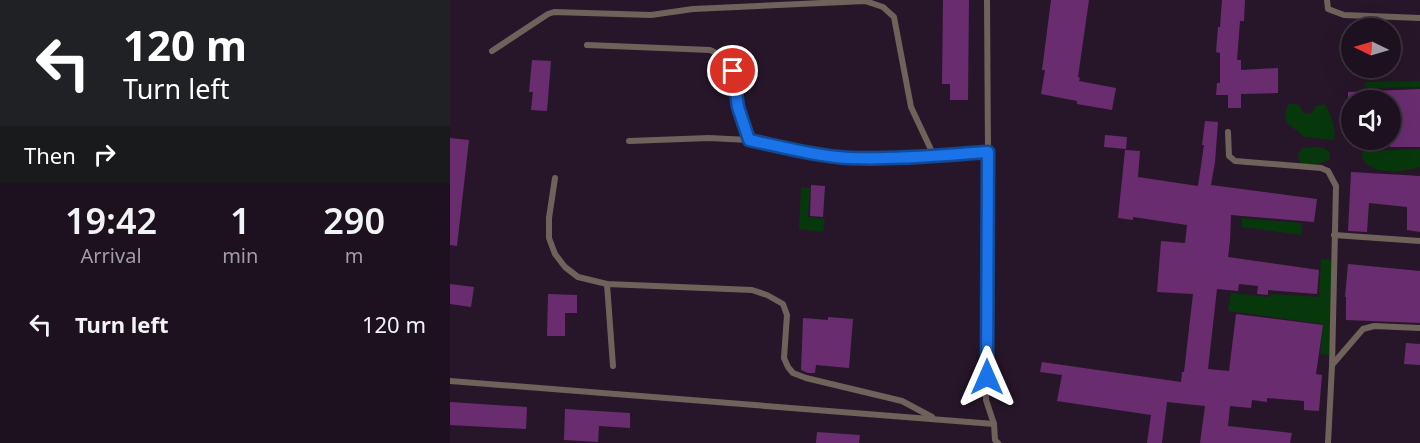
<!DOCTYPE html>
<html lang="en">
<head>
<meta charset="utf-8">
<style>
	body { margin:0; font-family:"Noto Sans",sans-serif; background:#251928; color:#f1f3f6; height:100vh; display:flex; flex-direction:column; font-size:22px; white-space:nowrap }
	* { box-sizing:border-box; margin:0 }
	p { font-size:20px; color:#a09da4 }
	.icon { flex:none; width:33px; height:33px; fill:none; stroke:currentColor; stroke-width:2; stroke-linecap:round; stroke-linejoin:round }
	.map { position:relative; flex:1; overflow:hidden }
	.side { display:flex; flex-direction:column; background:#1d101f; width:450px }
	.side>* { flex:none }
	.top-card { background:#202124; color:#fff; overflow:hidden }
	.needle { width:39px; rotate:275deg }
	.tools { position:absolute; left:891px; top:18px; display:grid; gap:12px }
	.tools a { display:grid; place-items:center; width:60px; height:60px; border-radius:50%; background:#1d101f; box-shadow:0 6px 24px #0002,0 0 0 2px #3b303d; font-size:30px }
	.pin { position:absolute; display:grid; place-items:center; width:51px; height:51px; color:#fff; margin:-26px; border:3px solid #fff; border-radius:50%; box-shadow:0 2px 6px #0007 }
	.me { position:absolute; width:66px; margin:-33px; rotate:0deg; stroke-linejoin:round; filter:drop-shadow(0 0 4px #0008) }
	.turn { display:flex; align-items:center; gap:21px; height:126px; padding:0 24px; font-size:27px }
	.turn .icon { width:78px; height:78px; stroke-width:2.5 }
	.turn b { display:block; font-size:42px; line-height:51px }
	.then { display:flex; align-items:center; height:57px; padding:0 24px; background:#0003; gap:12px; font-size:22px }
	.eta { display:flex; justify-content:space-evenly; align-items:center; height:102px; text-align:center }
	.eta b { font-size:36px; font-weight:600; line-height:42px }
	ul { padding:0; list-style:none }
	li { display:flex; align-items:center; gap:18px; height:78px; padding:0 24px }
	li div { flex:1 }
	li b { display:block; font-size:22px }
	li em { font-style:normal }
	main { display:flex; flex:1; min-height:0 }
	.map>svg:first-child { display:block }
	.green { fill:#07380c }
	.building { fill:#692d6f }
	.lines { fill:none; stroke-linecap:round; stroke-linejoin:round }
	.lane { stroke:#6e625b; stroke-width:6 }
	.route-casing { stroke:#114b97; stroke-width:15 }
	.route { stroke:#1a73e8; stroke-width:10 }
</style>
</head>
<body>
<main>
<section class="side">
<div class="top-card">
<div class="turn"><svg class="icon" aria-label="left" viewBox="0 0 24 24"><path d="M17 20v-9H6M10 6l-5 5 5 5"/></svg><div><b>120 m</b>Turn left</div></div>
<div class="then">Then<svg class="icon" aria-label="right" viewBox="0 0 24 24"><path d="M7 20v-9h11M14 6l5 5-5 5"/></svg></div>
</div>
<div class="eta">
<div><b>19:42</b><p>Arrival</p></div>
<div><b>1</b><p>min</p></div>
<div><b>290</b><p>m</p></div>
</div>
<ul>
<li><svg class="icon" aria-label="left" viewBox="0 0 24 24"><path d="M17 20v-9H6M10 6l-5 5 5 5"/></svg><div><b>Turn left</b></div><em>120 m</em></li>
</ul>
</section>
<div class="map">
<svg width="970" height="443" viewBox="0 0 970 443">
	<rect width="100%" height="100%" fill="#271629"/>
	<!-- green -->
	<g class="green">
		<path d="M970,81V87L915,88V82Z"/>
		<path d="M843,103L849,105L854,114L862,113L866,106L875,104C881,115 886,127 884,140L855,137L837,123L835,114L838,105Z"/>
		<path d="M866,147L876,149L880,153V160L858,167L850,163L848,154L853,148Z"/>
		<path d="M970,149V167C952,172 926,176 913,160L912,155L915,151Z"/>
		<path d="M351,187L360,188L358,217L375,219L373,232L349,229Z"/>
		<path d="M792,218L852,223L851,235L792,227Z"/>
		<path d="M871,259L883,260L879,355L870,354L873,324L778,311L781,293L818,297L822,294L869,297Z"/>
	</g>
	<!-- building -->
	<g class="building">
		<path d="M493,0H519L518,100H500V84H492Z"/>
		<path d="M601,0H639L628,77L630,78L629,81L666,88L662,110L627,104V101L591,94L595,70H592Z"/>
		<path d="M772,0H795L794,21H790L787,60H791V70L828,68V93L791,94V108H778V95H766L767,83H770V53L766,52L768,27H770Z"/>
		<path d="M82,60L101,61L97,111L81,110L83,92H79Z"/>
		<path d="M970,89V147H940V100H898V92Z"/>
		<path d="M755,121L768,122L765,162L761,185L867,199L864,222L781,215L780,241L778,257L869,270L867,294L818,290V295L807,294L808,286L789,284L788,291L767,289L758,369L779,371L786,314L873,325L866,374L872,375L869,411L854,410V401L817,398V402L802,400L801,408L780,406L778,426L842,433L840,443H750L755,406L717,402L712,443H697L701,415L607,401L612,375L590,372L592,362L731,382L732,372H734L743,294L707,292L711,241L735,243L737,225L683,217V220L668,218L675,150L690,151L688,177L748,186L754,145H752Z"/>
		<path d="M655,135L677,137L676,149L654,147Z"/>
		<path d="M0,138L19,140L7,246L0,245Z"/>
		<path d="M901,172L970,176V232L957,230V207L919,203L917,232L898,231Z"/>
		<path d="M361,185L375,186L373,217L360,216Z"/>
		<path d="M898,264L970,271V323L896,320V297H895Z"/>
		<path d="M0,284L24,287L21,307L0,304Z"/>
		<path d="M98,294L127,295V313H115V336H97Z"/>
		<path d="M378,317L403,319L399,368L366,365L365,373H358L351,370L353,318L378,320Z"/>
		<path d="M956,343L970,344V365L954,364Z"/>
		<path d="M0,402L77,407L76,429L0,425Z"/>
		<path d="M115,409L180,413V428L149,426L148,442L114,440Z"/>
		<path d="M367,432L410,435L409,443H366Z"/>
	</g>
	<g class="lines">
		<!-- lane -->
		<g class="lane">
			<path d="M537,0L538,152L536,400L544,424L545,440L548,443"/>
			<path d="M877,0L878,9L894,15L970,18"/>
			<path d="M137,45L260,50L273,56L280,62L283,71L288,107L299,140"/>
			<path d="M42,51L98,14L104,12L201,15L243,9L415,1L433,7L444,17L461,107L484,156L538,152"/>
			<path d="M778,132L779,156L785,161L871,168L878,171L886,186L882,366L878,443"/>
			<path d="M179,141L259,138L299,140L369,155L401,158L484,156"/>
			<path d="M105,178L99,218V238L105,254L115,267L128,277L157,284L302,290L317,295L333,304L337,315L334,358L338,367L343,373L356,378L452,401L482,417"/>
			<path d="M884,235L970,241"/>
			<path d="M157,284L163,366"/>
			<path d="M882,365L913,329L924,326L970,328"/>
			<path d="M0,381L544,424"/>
		</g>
	</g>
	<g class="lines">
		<!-- route casing -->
		<g class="route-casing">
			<path id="route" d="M283,71L288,107L299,140C332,147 365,156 399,158C444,160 493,155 538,152L537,377"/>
		</g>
		<!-- route -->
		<use href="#route" class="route"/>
	</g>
</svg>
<div class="tools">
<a><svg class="needle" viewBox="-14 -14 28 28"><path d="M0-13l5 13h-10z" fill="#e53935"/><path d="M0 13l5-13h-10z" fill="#a09da4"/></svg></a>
<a><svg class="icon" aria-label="sound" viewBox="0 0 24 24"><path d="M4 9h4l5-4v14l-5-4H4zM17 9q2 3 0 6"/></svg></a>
</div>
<div class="pin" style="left:283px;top:71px;background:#d93025"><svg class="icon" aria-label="arrive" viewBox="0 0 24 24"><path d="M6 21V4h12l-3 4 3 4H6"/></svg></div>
<svg class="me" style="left:537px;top:377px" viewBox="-20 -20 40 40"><path d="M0-17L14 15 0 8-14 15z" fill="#1a73e8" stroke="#fff" stroke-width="4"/></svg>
</div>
</main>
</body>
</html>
